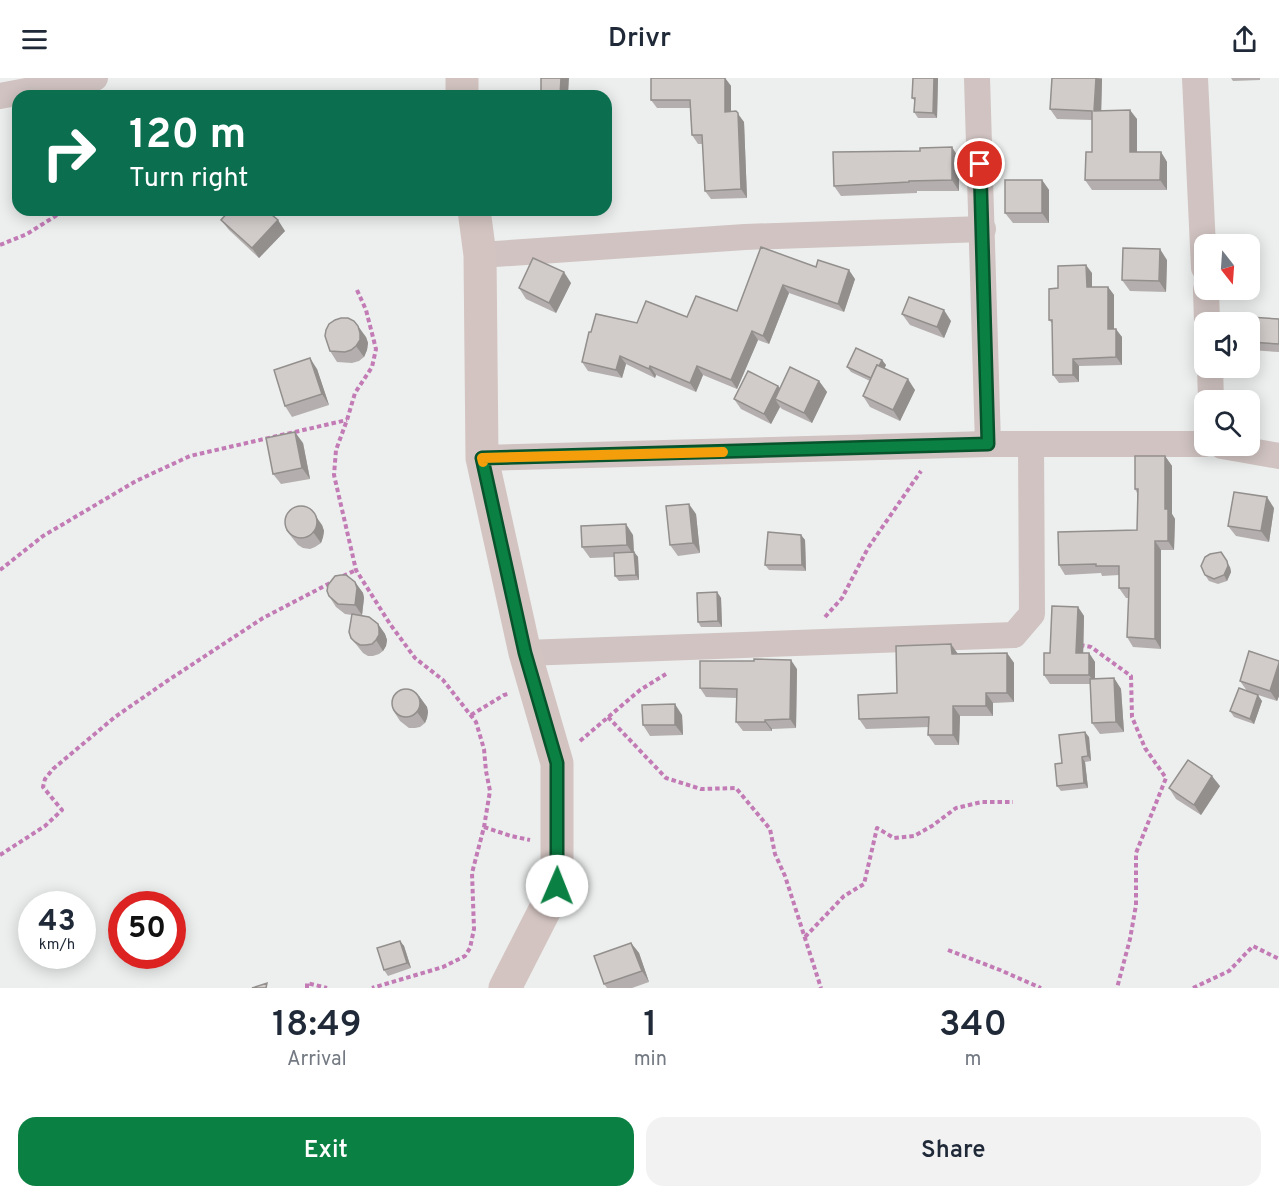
<!DOCTYPE html>
<html lang="en">
<head>
<meta charset="utf-8">
<style>
	body { margin:0; font-family:Overpass,sans-serif; background:#f2f2f3; color:#1f2937; height:100vh; display:flex; flex-direction:column; font-size:22px; white-space:nowrap }
	* { box-sizing:border-box; margin:0 }
	p { font-size:20px; color:#747a83 }
	.icon { flex:none; width:33px; height:33px; fill:none; stroke:currentColor; stroke-width:2; stroke-linecap:round; stroke-linejoin:round }
	.map { position:relative; height:910px; overflow:hidden }
	.sheet { display:flex; flex-direction:column; background:#fff; flex:1 }
	.sheet>* { flex:none }
	.banner { position:absolute; left:12px; top:12px; width:600px; height:126px; border-radius:18px; box-shadow:0 3px 15px #0003; background:#0b6e4f; color:#fff; overflow:hidden }
	.needle { width:39px; rotate:163deg }
	.tools { position:absolute; left:1194px; top:156px; display:grid; gap:12px }
	.tools a { display:grid; place-items:center; width:66px; height:66px; border-radius:12px; background:#fff; box-shadow:0 3px 15px #0003; font-size:30px }
	.speed { position:absolute; left:18px; top:813px; display:flex; gap:12px; font-size:30px; font-weight:700; text-align:center }
	.speed>* { display:grid; place-content:center; width:78px; height:78px; border-radius:50%; background:#fff; box-shadow:0 3px 15px #0003; line-height:1 }
	.speed small { font-size:15px; font-weight:400 }
	.speed .limit { border:9px solid #d22; background:#fff; color:#111 }
	.pin { position:absolute; display:grid; place-items:center; width:51px; height:51px; color:#fff; margin:-26px; border:3px solid #fff; border-radius:50%; box-shadow:0 2px 6px #0007 }
	.me { position:absolute; width:66px; margin:-33px; rotate:1deg; stroke-linejoin:round; filter:drop-shadow(0 0 4px #0008) }
	.turn { display:flex; align-items:center; gap:21px; height:126px; padding:0 18px; font-size:27px }
	.turn .icon { width:78px; height:78px; stroke-width:2.5 }
	.turn b { display:block; font-size:42px; line-height:51px }
	.eta { display:flex; justify-content:space-evenly; align-items:center; height:102px; text-align:center }
	.eta b { font-size:36px; font-weight:600; line-height:42px }
	.button { display:flex; gap:12px; margin-top:auto; padding:12px 18px }
	.button a { flex:1; height:69px; border-radius:18px; background:#0b8043; color:#fff; font-size:24px; font-weight:600; line-height:69px; text-align:center }
	.button a+a { background:#f2f2f3; color:#1f2937 }
	header { display:flex; justify-content:space-between; align-items:center; height:78px; padding:0 18px; background:#fff; font-size:27px; font-weight:600 }
	.map>svg:first-child { display:block }
	.lines { fill:none; stroke-linecap:round; stroke-linejoin:round }
	.path { stroke:#c37bb6; stroke-width:4; stroke-dasharray:4.5 3; stroke-linecap:butt }
	.minor { stroke:#d0c3c1; stroke-width:26 }
	.secondary { stroke:#d3c4c1; stroke-width:33 }
	.wall { fill:#b4afae }
	.shaded-wall { fill:#928f8d }
	.building { fill:#d1ccca; stroke:#928f8d; stroke-width:1.5 }
	.route-casing { stroke:#07532c; stroke-width:15 }
	.route { stroke:#0b8043; stroke-width:10 }
	.slow { stroke:#f59e0b; stroke-width:10 }
</style>
</head>
<body>
<header><svg class="icon" aria-label="menu" viewBox="0 0 24 24"><path d="M4 6h16M4 12h16M4 18h16"/></svg>Drivr<svg class="icon" aria-label="share" viewBox="0 0 24 24"><path d="M12 15V3M7 8l5-5 5 5M5 13v7h14v-7"/></svg></header>
<div class="map">
<svg width="1279" height="910" viewBox="0 0 1279 910">
	<rect width="100%" height="100%" fill="#ecefee"/>
	<g class="lines">
		<!-- path -->
		<g class="path">
			<path d="M0,167L27,156L65,132"/>
			<path d="M357,212L366,232L376,271L372,289L355,315L347,342L336,372L334,397L356,492L390,546L415,580L443,602L476,644L484,671L486,693L490,713L484,749L472,795L474,851L470,870L465,878L443,889L372,910"/>
			<path d="M0,492L43,458L136,403L190,378L347,342"/>
			<path d="M343,498L356,492"/>
			<path d="M825,539L842,520L868,470L921,393"/>
			<path d="M1080,567L1091,569L1131,598L1132,639L1145,670L1166,700L1136,775V827L1130,861L1117,910"/>
			<path d="M471,637L504,617L508,616"/>
			<path d="M608,639L666,700L701,711L736,710L770,751L775,776L785,798L821,910"/>
			<path d="M580,663L640,612L666,596"/>
			<path d="M484,749L511,758L530,762"/>
			<path d="M0,777L45,748L62,732L43,709L45,701L53,691L115,639L167,603L263,540L334,503"/>
			<path d="M805,859L844,818L864,806L877,750L894,760L914,758L932,748L956,730L982,724H1013"/>
			<path d="M948,872L1000,892L1041,910"/>
			<path d="M307,910V905L327,910"/>
			<path d="M1193,910L1229,893L1253,868L1279,881"/>
		</g>
		<!-- minor -->
		<g class="minor">
			<path d="M977,0L988,366"/>
			<path d="M1195,0L1204,190"/>
			<path d="M0,18L95,0"/>
			<path d="M480,177L745,159L983,151"/>
			<path d="M1206,212L1207,244"/>
			<path d="M1210,290L1211,322"/>
			<path d="M1222,368L1279,378"/>
			<path d="M482,380L988,366H1204"/>
			<path d="M525,575L1014,557L1032,536L1031,366"/>
		</g>
		<!-- secondary -->
		<g class="secondary">
			<path d="M462,0V18"/>
			<path d="M474,132L480,177L482,380L525,575L557,685V808L505,910"/>
		</g>
	</g>
	<!-- wall -->
	<g class="wall">
		<path d="M725,0L731,8V34L744,44L747,120L711,121L705,113L703,66H698L692,57L690,30H657L651,22Z"/>
		<path d="M913,0H938L937,40H918L914,34L915,23L912,20Z"/>
		<path d="M1052,0H1102L1101,32L1137,41V74H1161L1167,84V112H1092L1085,102L1092,74V42L1057,41L1050,31Z"/>
		<path d="M1231,0H1260V2L1233,3Z"/>
		<path d="M606,75L611,82L612,123L606,124Z"/>
		<path d="M959,80V113H917V115L841,118L834,108Z"/>
		<path d="M1042,102L1049,112V145H1013L1005,135Z"/>
		<path d="M221,142L285,153L259,180L229,152Z"/>
		<path d="M1167,182L1166,214L1130,213L1122,202Z"/>
		<path d="M816,189L855,201L844,234L789,215L769,266L758,262L737,311L703,297L696,314L656,297L655,300L626,286L622,300L588,293L582,284L591,254L637,245L737,233Z"/>
		<path d="M1092,195V209H1108L1114,217V251L1122,259V287L1079,288V304L1059,305L1053,297L1052,245L1049,242L1058,210Z"/>
		<path d="M571,205L556,235L526,221L519,210Z"/>
		<path d="M902,236L951,243L944,260L910,247Z"/>
		<path d="M1279,241V274L1250,272V244Z"/>
		<path d="M366,259L368,265L367,272L364,279L359,283L352,285L337,284L330,273Z"/>
		<path d="M882,282L886,287L884,291L915,312L900,343L870,329L863,318L870,303L851,294L847,289Z"/>
		<path d="M317,291L329,327L292,339L285,328Z"/>
		<path d="M819,303L827,314L812,345L782,331L780,329L771,346L741,331L734,321L778,308L780,310Z"/>
		<path d="M303,365L310,401L281,406L273,396Z"/>
		<path d="M1165,378L1172,388V436L1175,441L1174,472H1161V571L1133,569L1127,559L1129,520H1126L1119,510V497L1102,498L1101,495L1065,497L1059,487L1137,452V415L1135,411Z"/>
		<path d="M1274,430L1269,464L1236,458L1228,448Z"/>
		<path d="M696,436L700,475L678,478L670,467Z"/>
		<path d="M322,447L324,453L323,459L321,465L315,469L310,471L303,470L298,467L286,452Z"/>
		<path d="M633,457L634,474L638,479L639,502L619,503L615,498L614,479L590,480L582,469Z"/>
		<path d="M801,457L805,462L806,493L769,492L765,487Z"/>
		<path d="M1230,489L1231,494L1227,503L1218,506L1209,503L1205,497Z"/>
		<path d="M355,504L363,515L364,520L362,537L378,546L385,556L387,562L386,568L383,573L379,576L373,578H368L363,575L351,560L352,537L345,536L336,529L329,518Z"/>
		<path d="M717,514L721,520L722,549H701L698,544Z"/>
		<path d="M1078,529L1084,538L1083,575H1089L1095,584V601L1114,600L1121,611L1124,654L1100,656L1092,645L1090,606H1050L1044,597L1050,575Z"/>
		<path d="M1007,575L1014,585V624L993,625V638H960L959,667H935L928,657L929,649L866,651L859,641L958,576Z"/>
		<path d="M1279,583V618L1277,623L1252,615L1262,623L1254,646L1234,639L1230,633L1247,613L1240,603Z"/>
		<path d="M797,591L796,650L772,651V653H743L736,644L737,620L706,619L700,610Z"/>
		<path d="M419,618L427,629L428,634L427,640L425,645L420,649L415,650H409L400,643L393,632Z"/>
		<path d="M682,637L683,657L650,658L643,647Z"/>
		<path d="M1089,659L1091,683L1085,684L1088,710L1061,713L1057,708L1062,685Z"/>
		<path d="M1220,708L1201,737L1176,721L1169,710Z"/>
		<path d="M400,863L404,868L411,890L388,898L384,892Z"/>
		<path d="M631,865L639,875L649,904L632,910H607L604,906Z"/>
	</g>
	<!-- shaded-wall -->
	<g class="shaded-wall">
		<path d="M561,0H569L568,18H560Z"/>
		<path d="M725,0L731,8V42L725,34Z"/>
		<path d="M934,0H938L937,40L933,35Z"/>
		<path d="M1096,0L1102,1L1101,42L1094,33Z"/>
		<path d="M1130,32L1137,41V84L1130,74Z"/>
		<path d="M736,33L744,44L747,120L741,111Z"/>
		<path d="M952,69L959,80V113L952,102Z"/>
		<path d="M1161,74L1167,84V112L1160,102Z"/>
		<path d="M606,75L611,82L612,123L606,115Z"/>
		<path d="M1042,102L1049,112V145L1042,135Z"/>
		<path d="M278,142L285,153L259,180L252,170Z"/>
		<path d="M1160,171L1167,182L1166,214L1159,203Z"/>
		<path d="M1086,187L1092,195V217L1087,209Z"/>
		<path d="M849,192L855,201L844,234L838,226Z"/>
		<path d="M564,194L571,205L556,235L549,225Z"/>
		<path d="M783,207L789,215L769,266L763,258Z"/>
		<path d="M1108,209L1114,217V259L1108,251Z"/>
		<path d="M944,232L951,243L944,260L937,249Z"/>
		<path d="M358,248L366,259L368,265L367,272L364,279L356,268Z"/>
		<path d="M1116,251L1122,259V287L1116,279Z"/>
		<path d="M752,253L758,262L737,311L731,302Z"/>
		<path d="M620,278L626,286L622,300L616,292Z"/>
		<path d="M310,280L317,291L329,327L322,316Z"/>
		<path d="M1073,281L1079,288V304L1073,297Z"/>
		<path d="M882,282L886,287L877,306L873,301Z"/>
		<path d="M650,288L656,297L655,300L649,291Z"/>
		<path d="M697,288L703,297L696,314L690,305Z"/>
		<path d="M908,301L915,312L900,343L893,332Z"/>
		<path d="M819,303L827,314L812,345L804,335Z"/>
		<path d="M778,308L786,319L775,321L780,329L771,346L764,336Z"/>
		<path d="M295,354L303,365L310,401L302,390Z"/>
		<path d="M1165,378L1172,388V436L1175,441L1174,472L1168,463L1165,431Z"/>
		<path d="M1267,419L1274,430L1269,464L1261,453Z"/>
		<path d="M689,426L696,436L700,475L693,465Z"/>
		<path d="M315,437L322,447L324,453L323,459L321,465L313,454Z"/>
		<path d="M626,446L633,457L634,478L627,467Z"/>
		<path d="M801,457L805,462L806,493L802,487Z"/>
		<path d="M1155,463L1161,472V571L1155,561Z"/>
		<path d="M634,474L638,479L639,502L636,497Z"/>
		<path d="M1221,474L1230,489L1231,494L1227,503L1224,497Z"/>
		<path d="M355,504L363,515L364,520L362,537L355,527Z"/>
		<path d="M717,514L721,520L722,549L718,543Z"/>
		<path d="M1078,529L1084,538L1083,584L1076,575Z"/>
		<path d="M378,546L385,556L387,562L386,568L383,573L376,562Z"/>
		<path d="M951,566L958,576H952Z"/>
		<path d="M1007,575L1014,585V624L1007,615Z"/>
		<path d="M1089,575L1095,584V606L1089,597Z"/>
		<path d="M791,582L797,591L796,650L790,641Z"/>
		<path d="M1279,585V618L1277,623L1270,613Z"/>
		<path d="M1114,600L1121,611L1124,654L1116,644Z"/>
		<path d="M986,615L993,625V638L986,628Z"/>
		<path d="M1258,617L1262,623L1254,646L1250,641Z"/>
		<path d="M419,618L427,629L428,634L427,640L425,645L417,634Z"/>
		<path d="M675,626L682,637L683,657L675,647Z"/>
		<path d="M953,628L960,638L959,667L953,657Z"/>
		<path d="M765,642L772,651V653L765,644Z"/>
		<path d="M1085,654L1089,659L1091,683L1088,678Z"/>
		<path d="M1082,679L1085,684L1088,710L1084,705Z"/>
		<path d="M1212,698L1220,708L1201,737L1194,727Z"/>
		<path d="M400,863L404,868L411,890L407,885Z"/>
		<path d="M631,865L639,875L649,904L642,893Z"/>
	</g>
	<!-- building -->
	<g class="building">
		<path d="M541,0H561L560,18H541Z"/>
		<path d="M651,0H725V34L736,33L738,35L741,111L705,113L702,57H692L690,22H651Z"/>
		<path d="M913,0H934L933,35L914,34L915,20H912Z"/>
		<path d="M1052,0H1096L1094,33L1130,32V74H1161L1160,102H1085L1086,74H1092V33L1050,31Z"/>
		<path d="M952,69V102L909,103V104L834,108L833,74L920,73V70Z"/>
		<rect x="1005" y="102" width="37" height="33"/>
		<path d="M230,132H266L278,142L252,170L221,142Z"/>
		<path d="M761,169L816,189L818,182L849,192L838,226L783,207L763,258L752,253L731,302L697,288L690,305L650,288L649,291L620,278L616,292L582,284L589,254H591L596,236L637,245L646,223L687,239L696,218L737,233Z"/>
		<path d="M1123,170L1160,171L1159,203L1122,202Z"/>
		<path d="M533,180L564,194L549,225L519,210Z"/>
		<path d="M1086,187L1087,209H1108V251H1116V279L1073,281V297H1053L1052,242H1049V211L1058,210V188Z"/>
		<path d="M909,219L944,232L937,249L902,236Z"/>
		<path d="M1235,238L1279,241V266L1250,264V244H1234Z"/>
		<path d="M341,240H348L354,243L358,248L360,255V262L356,268L351,272L345,274L330,273L325,258L326,252L329,246L335,242Z"/>
		<path d="M856,270L882,282L879,288L877,287L871,300L847,289Z"/>
		<path d="M310,280L322,316L285,328L274,292Z"/>
		<path d="M877,287L908,301L893,332L863,318Z"/>
		<path d="M790,289L819,303L804,335L775,321Z"/>
		<path d="M748,293L778,308L764,336L734,321Z"/>
		<path d="M295,354L302,390L273,396L266,360Z"/>
		<path d="M1135,378H1165V431H1168V463H1155V561L1127,559L1129,510H1119V488H1096V486L1059,487L1058,454L1137,452L1138,411H1135Z"/>
		<path d="M1234,414L1267,419L1261,453L1228,448Z"/>
		<path d="M689,426L693,465L670,467L666,428Z"/>
		<circle cx="301" cy="444" r="16"/>
		<path d="M626,446L627,467L582,469L581,448Z"/>
		<path d="M768,454L801,457L802,487H765Z"/>
		<path d="M634,474L636,497L615,498L614,475Z"/>
		<path d="M1221,474L1227,483L1228,488L1224,497L1214,501L1205,497L1201,488L1205,479L1210,476Z"/>
		<path d="M341,497H346L355,504L357,510L355,527L338,526L329,518L327,513L328,507L335,498Z"/>
		<path d="M717,514L718,543L698,544L697,515Z"/>
		<path d="M1052,528L1078,529L1076,575H1089V597H1044V575H1050Z"/>
		<path d="M352,536L369,539L378,546L379,551V557L376,562L372,566L366,567H360L355,564L351,560L349,554Z"/>
		<path d="M951,566L952,576L1007,575V615H986V628H953V657H928L929,639L859,641L858,617L897,615L896,568Z"/>
		<path d="M1249,573L1279,583V585L1270,613L1240,603Z"/>
		<path d="M754,581L791,582L790,641L765,642V644H736L737,611L700,610V583H754Z"/>
		<path d="M1114,600L1116,644L1092,645L1090,601Z"/>
		<path d="M1239,610L1258,617L1250,641L1230,633Z"/>
		<circle cx="406" cy="625" r="14"/>
		<path d="M675,626V647H643L642,627Z"/>
		<path d="M1085,654L1088,678L1082,679L1084,705L1057,708L1055,686L1062,685L1059,657Z"/>
		<path d="M1188,682L1212,698L1194,727L1169,710Z"/>
		<path d="M400,863L407,885L384,892L377,870Z"/>
		<path d="M631,865L642,893L604,906L594,878Z"/>
		<path d="M267,905L266,910H252Z"/>
	</g>
	<g class="lines">
		<!-- route casing -->
		<g class="route-casing">
			<path id="route" d="M557,808V685L525,575L482,380L988,366L980,86"/>
		</g>
		<!-- route -->
		<use href="#route" class="route"/>
		<!-- slow -->
		<path class="slow" d="M483,384L482,380L723,374"/>
	</g>
</svg>
<div class="tools">
<a><svg class="needle" viewBox="-14 -14 28 28"><path d="M0-13l5 13h-10z" fill="#e53935"/><path d="M0 13l5-13h-10z" fill="#747a83"/></svg></a>
<a><svg class="icon" aria-label="sound" viewBox="0 0 24 24"><path d="M4 9h4l5-4v14l-5-4H4zM17 9q2 3 0 6"/></svg></a>
<a><svg class="icon" aria-label="search" viewBox="0 0 24 24"><circle cx="10" cy="10" r="6"/><path d="M15 15l6 6"/></svg></a>
</div>
<div class="speed"><div>43<small>km/h</small></div><div class="limit">50</div></div>
<div class="pin" style="left:980px;top:86px;background:#d93025"><svg class="icon" aria-label="arrive" viewBox="0 0 24 24"><path d="M6 21V4h12l-3 4 3 4H6"/></svg></div>
<svg class="me" style="left:557px;top:808px" viewBox="-20 -20 40 40"><circle r="19" fill="#fff"/><path d="M0-13L10 11 0 6-10 11z" fill="#0b8043"/></svg>
<div class="banner">
<div class="turn"><svg class="icon" aria-label="right" viewBox="0 0 24 24"><path d="M7 20v-9h11M14 6l5 5-5 5"/></svg><div><b>120 m</b>Turn right</div></div>
</div>
</div>
<section class="sheet">
<div class="eta">
<div><b>18:49</b><p>Arrival</p></div>
<div><b>1</b><p>min</p></div>
<div><b>340</b><p>m</p></div>
</div>
<div class="button"><a>Exit</a><a>Share</a></div>
</section>
</body>
</html>
